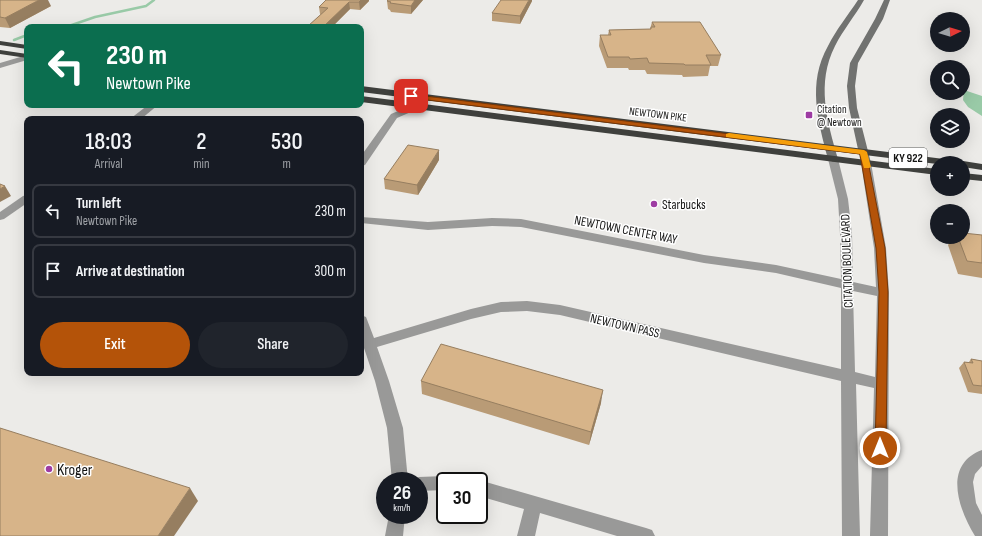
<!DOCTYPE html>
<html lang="en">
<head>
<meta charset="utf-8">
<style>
	body { margin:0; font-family:"Sofia Sans Condensed",sans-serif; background:#20242c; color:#f1f3f6; height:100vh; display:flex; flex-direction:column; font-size:15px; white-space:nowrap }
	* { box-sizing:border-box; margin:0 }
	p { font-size:13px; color:#9ea1a6 }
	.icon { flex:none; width:22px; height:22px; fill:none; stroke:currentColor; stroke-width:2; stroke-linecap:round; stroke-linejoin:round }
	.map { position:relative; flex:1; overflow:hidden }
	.panel { position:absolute; left:24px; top:116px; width:340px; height:260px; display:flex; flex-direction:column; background:#171b24; border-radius:8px; box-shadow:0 4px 16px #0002 }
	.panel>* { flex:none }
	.hud { position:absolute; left:24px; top:24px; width:340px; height:84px; border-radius:8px; box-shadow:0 4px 16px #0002; background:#0b6e4f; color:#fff; overflow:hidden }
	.needle { width:26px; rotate:85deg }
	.tools { position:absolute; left:930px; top:12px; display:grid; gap:8px }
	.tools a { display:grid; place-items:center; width:40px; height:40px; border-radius:50%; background:#171b24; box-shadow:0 4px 16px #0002; font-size:20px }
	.speed { position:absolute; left:376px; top:472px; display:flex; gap:8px; font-size:20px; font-weight:700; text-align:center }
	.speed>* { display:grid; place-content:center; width:52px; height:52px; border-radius:50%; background:#171b24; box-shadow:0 4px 16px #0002; line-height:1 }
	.speed small { font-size:10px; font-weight:400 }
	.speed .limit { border:2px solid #111; border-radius:6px; background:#fff; color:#111 }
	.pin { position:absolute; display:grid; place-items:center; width:34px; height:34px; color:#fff; margin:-17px; border-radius:8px; box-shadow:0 2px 6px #0006 }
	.me { position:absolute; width:44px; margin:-22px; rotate:0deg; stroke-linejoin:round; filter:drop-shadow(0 0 3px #0008) }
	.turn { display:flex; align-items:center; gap:14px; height:84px; padding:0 16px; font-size:18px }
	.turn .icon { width:52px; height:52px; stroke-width:2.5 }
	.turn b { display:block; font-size:28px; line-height:34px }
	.eta { display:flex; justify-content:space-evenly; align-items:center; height:68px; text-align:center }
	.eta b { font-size:24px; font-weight:600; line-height:28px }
	.button { display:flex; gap:8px; margin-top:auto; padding:8px 16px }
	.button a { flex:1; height:46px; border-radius:24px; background:#b45309; color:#fff; font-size:16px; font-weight:600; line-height:46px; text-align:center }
	.button a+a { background:#20242c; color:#f1f3f6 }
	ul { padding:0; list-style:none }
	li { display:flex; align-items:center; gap:12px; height:54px; margin:0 8px 6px; padding:0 8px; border:2px solid #363941; border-radius:8px }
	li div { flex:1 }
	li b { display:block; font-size:15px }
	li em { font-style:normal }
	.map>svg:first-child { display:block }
	.water { fill:#99caa7 }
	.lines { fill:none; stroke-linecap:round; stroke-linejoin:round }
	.stream { stroke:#99caa7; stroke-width:2.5 }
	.street { fill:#999998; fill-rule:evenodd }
	.secondary { fill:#717270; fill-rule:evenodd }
	.highway { fill:#3f403d; fill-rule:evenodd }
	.wall { fill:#b99b76 }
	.shaded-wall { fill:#967e60 }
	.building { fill:#d7b489; stroke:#967e60 }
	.route { fill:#b45309; stroke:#753606 }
	.slow { fill:#f59e0b }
	.poi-dot { fill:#9e3ca3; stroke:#fff; stroke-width:1.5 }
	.labels { text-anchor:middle; stroke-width:3; stroke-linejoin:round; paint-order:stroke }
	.far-poi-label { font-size:11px; fill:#141413; stroke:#fff; text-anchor:start }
	.far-street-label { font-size:11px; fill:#141413; stroke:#fff }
	.shield { fill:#fff; stroke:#5a5a5a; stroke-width:1 }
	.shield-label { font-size:12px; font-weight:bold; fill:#141413 }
	.poi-label { font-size:13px; fill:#141413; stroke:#fff; text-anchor:start }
	.street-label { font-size:13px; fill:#141413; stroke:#fff }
	.near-poi-label { font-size:16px; fill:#141413; stroke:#fff; text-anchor:start }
</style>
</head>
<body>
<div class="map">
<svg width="982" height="536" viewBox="0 0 982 536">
	<rect width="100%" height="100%" fill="#ecebe8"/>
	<!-- water -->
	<path class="water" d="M964,90L982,96V116L968,107L963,100Z"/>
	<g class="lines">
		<!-- stream -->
		<g class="stream">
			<path d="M66,27L95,17L146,6L154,0"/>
			<path d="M14,40L27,35"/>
		</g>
		<!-- street -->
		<g class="street">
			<path d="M27,55V60L0,68V63Z"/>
			<path d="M417,103L420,104L421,106L420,108L397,118L365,165L361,166V156L391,114Z"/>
			<path d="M148,105H158L141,119H130Z"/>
			<path d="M833,156L838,159L848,199L852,234L853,282L876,287L874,248L861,163L866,160L871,163L886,248L889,293L888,536H870L874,388L856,384L860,536H842L841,381L560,315L527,311L501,312L471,319L377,347L389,381L403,428L408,481H392L387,428L375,381L361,339V315L366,317L374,338L471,309L501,302L527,301L560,305L841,369V288L776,273L704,263L521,227L492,226L428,230L361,223V217L428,222L492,218L521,219L704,255L776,265L841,279L840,234L838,199L828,159ZM853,291L877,296L875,377L855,372Z"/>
			<path d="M27,195V203L4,219L0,220V212L23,196Z"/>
			<path d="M982,450V466L975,474L973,482L976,503L982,515V536H975C959,510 942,465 982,450Z"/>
			<path d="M445,476L451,478L452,481H445V490L419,491V481H412L413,479L419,477Z"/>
			<path d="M479,480L646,528L652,530L655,536H617L540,513L535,536H517L524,509L479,496V481H478Z"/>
			<path d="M389,515H405L403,536H385Z"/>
		</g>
		<!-- secondary -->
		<g class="secondary">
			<path d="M858,0H864C855,16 843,30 835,46C816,83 827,121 838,159L833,162L828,159C818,121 807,83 828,46C836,30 848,15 858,0Z"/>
			<path d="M884,0H890L883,19L858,63L855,86L857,108L871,163L866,166L861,163L849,108L847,86L850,63L875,19Z"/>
		</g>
		<!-- highway -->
		<g class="highway">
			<path d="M0,41L27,45V49L0,45Z"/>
			<path d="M0,50L27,54V58L0,54Z"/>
			<path d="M361,86L952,160L957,163L937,164L361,92Z"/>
			<path d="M361,96L937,169V175L361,102Z"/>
			<path d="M963,161L982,164V170L963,167V163H959Z"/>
			<path d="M963,173L982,175V181L963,179Z"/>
		</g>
	</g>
	<!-- wall -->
	<g class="wall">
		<path d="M0,0L51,6L10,28L0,27Z"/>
		<path d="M326,0H369V1L360,10L350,9L332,27H308V26L321,15L320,14L319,7Z"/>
		<path d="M388,0H423L411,14L391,12L390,10L388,9L387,1Z"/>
		<path d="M532,1L520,24L492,21V13Z"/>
		<path d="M652,22L721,55L718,66H710L708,76L683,77L682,75L647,74L645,70H629L628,68H607L599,46L600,35H608L609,30L650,29Z"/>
		<path d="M439,160L418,195L385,189L384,179Z"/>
		<path d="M982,235V278L958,274L948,245L953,237H963Z"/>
		<path d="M971,359L982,361V394L968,392L959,368L964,362H969Z"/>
		<path d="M421,381L601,403L589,445L422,394Z"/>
	</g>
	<!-- shaded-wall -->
	<g class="shaded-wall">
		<path d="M39,0H48L51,6L10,28L5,18Z"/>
		<path d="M361,0H369V1L360,10L359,2Z"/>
		<path d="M415,0H423L411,14V6Z"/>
		<path d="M529,0H532V1L520,24V16Z"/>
		<path d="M349,2L350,9L332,27H323Z"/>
		<path d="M439,150V160L418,195L417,185Z"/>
		<path d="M5,186L11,196L0,202V189Z"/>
		<path d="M603,390L601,403L589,445L591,432Z"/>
		<path d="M190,488L198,501L174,536H158Z"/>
	</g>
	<!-- building -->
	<g class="building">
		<path d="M0,0H39L5,18L0,17Z"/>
		<path d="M326,0H361L359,2H349L323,27L308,26L328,8L319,7Z"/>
		<path d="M388,0H415L411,6L390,3L391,2L387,1Z"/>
		<path d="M501,0H529L520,16L492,13Z"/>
		<path d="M652,22H700L721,55H706L711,65H685L684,64L649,63L647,58L630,59L629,57H608L600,35H611L609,30L651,29V27H655Z"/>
		<path d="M408,145L439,150L417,185L384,179Z"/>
		<path d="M0,184L5,186L0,189Z"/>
		<path d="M963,233L982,235V263L967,261L958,237H963Z"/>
		<path d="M441,344L603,390L591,432L421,381Z"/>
		<path d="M971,359L982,361V386L973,385L964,362L973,363Z"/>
		<path d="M0,428L190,488L158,536H0Z"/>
	</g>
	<!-- route -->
	<path class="route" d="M409,94L866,151L885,248L888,292L886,448L885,451L880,453L876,451L875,448L879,292L876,248L860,154L411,98L409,97Z"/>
	<!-- slow -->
	<path class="slow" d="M729,133L864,150L867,152L871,167L869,168H864L860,154L726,137V134Z"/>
	<!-- markers -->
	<g class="poi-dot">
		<rect x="805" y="111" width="8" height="8" rx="2"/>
		<circle cx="654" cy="204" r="4"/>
		<circle cx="49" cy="469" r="4"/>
	</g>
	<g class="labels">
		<!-- far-poi labels -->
		<g class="far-poi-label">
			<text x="817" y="113">Citation<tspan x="817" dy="13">@ Newtown</tspan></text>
		</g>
		<!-- far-street labels -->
		<g class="far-street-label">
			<text transform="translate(658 114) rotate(7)" y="4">NEWTOWN PIKE</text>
		</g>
		<!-- shield labels -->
		<rect class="shield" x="889" y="148" width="38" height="20" rx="3"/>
		<g class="shield-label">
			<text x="908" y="162">KY 922</text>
		</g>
		<!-- poi labels -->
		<g class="poi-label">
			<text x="662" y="209">Starbucks</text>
		</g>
		<!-- street labels -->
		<g class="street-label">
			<text transform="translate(626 229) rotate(11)" y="5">NEWTOWN CENTER WAY</text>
			<text transform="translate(846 261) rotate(-92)" y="5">CITATION BOULEVARD</text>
			<text transform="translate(625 325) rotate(13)" y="5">NEWTOWN PASS</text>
		</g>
		<!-- near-poi labels -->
		<g class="near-poi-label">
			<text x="57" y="475">Kroger</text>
		</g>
	</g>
</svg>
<div class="tools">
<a><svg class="needle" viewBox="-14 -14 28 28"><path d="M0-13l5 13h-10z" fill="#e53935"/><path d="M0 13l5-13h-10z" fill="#9ea1a6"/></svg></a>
<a><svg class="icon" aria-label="search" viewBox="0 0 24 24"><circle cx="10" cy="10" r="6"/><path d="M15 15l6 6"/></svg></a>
<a><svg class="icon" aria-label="layers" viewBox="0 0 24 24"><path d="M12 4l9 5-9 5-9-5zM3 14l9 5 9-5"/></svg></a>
<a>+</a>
<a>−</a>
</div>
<div class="speed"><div>26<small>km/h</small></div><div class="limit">30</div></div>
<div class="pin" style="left:411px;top:96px;background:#d93025"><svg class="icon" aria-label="arrive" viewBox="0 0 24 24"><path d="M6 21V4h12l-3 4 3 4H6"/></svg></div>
<svg class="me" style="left:880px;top:448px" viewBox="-20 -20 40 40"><circle r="17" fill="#b45309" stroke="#fff" stroke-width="3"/><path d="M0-11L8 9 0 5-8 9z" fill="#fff"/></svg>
<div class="hud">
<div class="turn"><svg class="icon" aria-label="left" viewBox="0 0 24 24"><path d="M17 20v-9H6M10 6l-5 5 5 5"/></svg><div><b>230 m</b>Newtown Pike</div></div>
</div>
<section class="panel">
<div class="eta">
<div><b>18:03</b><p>Arrival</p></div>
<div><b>2</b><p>min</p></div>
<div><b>530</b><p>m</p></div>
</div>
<ul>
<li><svg class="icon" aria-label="left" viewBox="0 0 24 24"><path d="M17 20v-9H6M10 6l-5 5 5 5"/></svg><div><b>Turn left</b><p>Newtown Pike</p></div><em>230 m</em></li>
<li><svg class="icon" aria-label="arrive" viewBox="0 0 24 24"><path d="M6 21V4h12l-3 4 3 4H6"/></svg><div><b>Arrive at destination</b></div><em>300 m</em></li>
</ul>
<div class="button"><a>Exit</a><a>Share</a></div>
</section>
</div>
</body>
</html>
